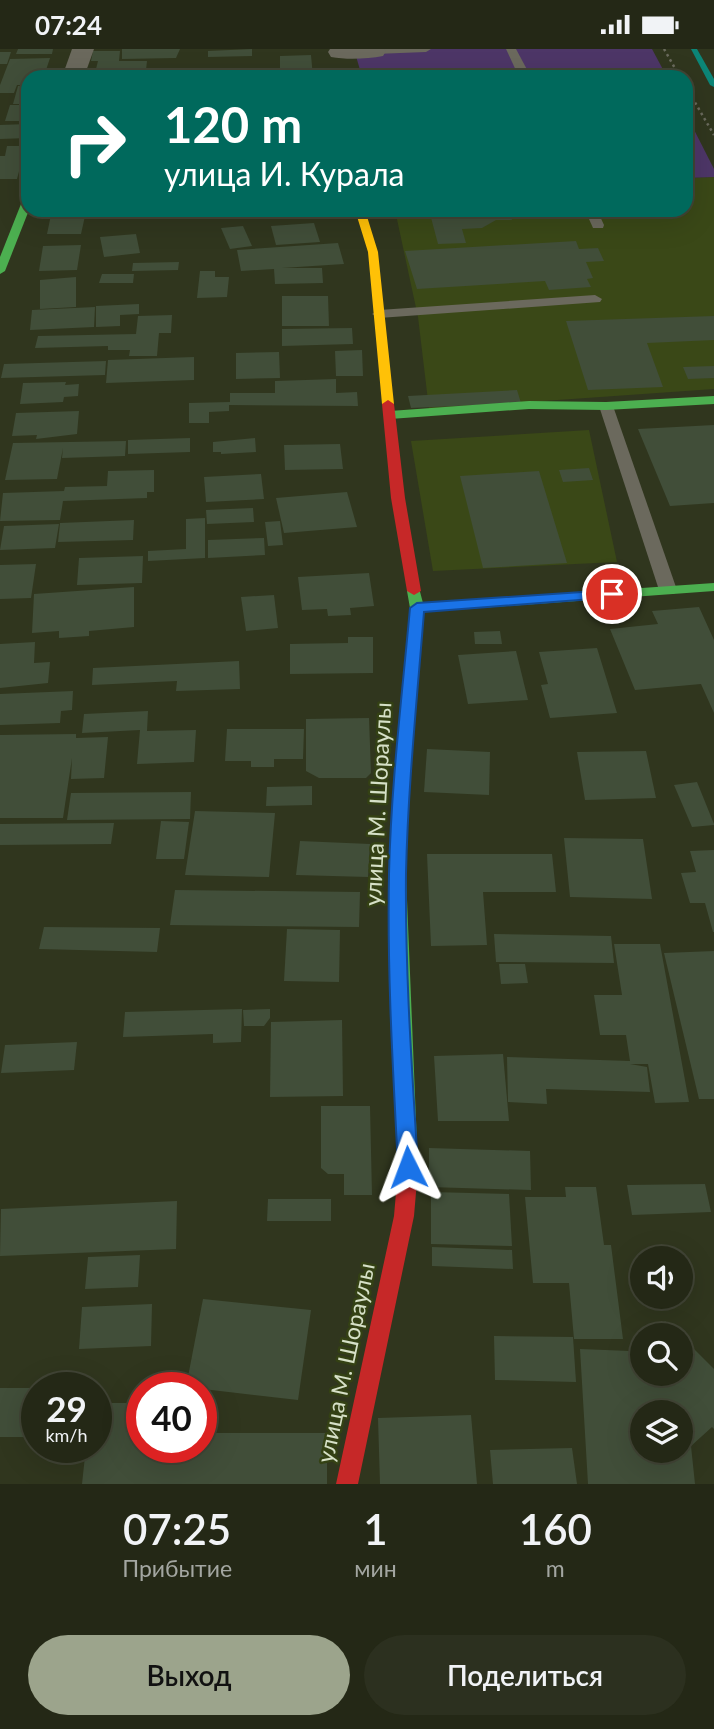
<!DOCTYPE html>
<html lang="ru">
<head>
<meta charset="utf-8">
<style>
	body { margin:0; font-family:Lato,sans-serif; background:#2c301f; color:#f1f3f6; height:100vh; display:flex; flex-direction:column; font-size:26px; white-space:nowrap }
	* { box-sizing:border-box; margin:0 }
	p { font-size:23px; color:#a3a6a1 }
	.icon { flex:none; width:38px; height:38px; fill:none; stroke:currentColor; stroke-width:2; stroke-linecap:round; stroke-linejoin:round }
	.map { position:relative; height:1435px; overflow:hidden }
	.sheet { display:flex; flex-direction:column; background:#242816; flex:1 }
	.sheet>* { flex:none }
	.banner { position:absolute; left:21px; top:21px; width:672px; height:147px; border-radius:21px; box-shadow:0 7px 28px #0002,0 0 0 2px #414435; background:#00695c; color:#fff; overflow:hidden }
	.controls { position:absolute; left:630px; top:1197px; display:grid; gap:14px }
	.controls a { display:grid; place-items:center; width:63px; height:63px; border-radius:50%; background:#242816; box-shadow:0 7px 28px #0002,0 0 0 2px #414435; font-size:35px }
	.speed { position:absolute; left:21px; top:1323px; display:flex; gap:14px; font-size:35px; font-weight:700; text-align:center }
	.speed>* { display:grid; place-content:center; width:91px; height:91px; border-radius:50%; background:#242816; box-shadow:0 7px 28px #0002,0 0 0 2px #414435; line-height:1 }
	.speed small { font-size:18px; font-weight:400 }
	.speed .limit { border:10px solid #d22; background:#fff; color:#111 }
	.pin { position:absolute; display:grid; place-items:center; width:60px; height:60px; color:#fff; margin:-30px; border:4px solid #fff; border-radius:50%; box-shadow:0 2px 7px #0007 }
	.me { position:absolute; width:77px; margin:-38px; rotate:357deg; stroke-linejoin:round; filter:drop-shadow(0 0 5px #0008) }
	.turn { display:flex; align-items:center; gap:24px; height:147px; padding:0 28px; font-size:32px }
	.turn .icon { width:91px; height:91px; stroke-width:2.5 }
	.turn b { display:block; font-size:49px; line-height:60px }
	.eta { display:flex; justify-content:space-evenly; align-items:center; height:119px; text-align:center }
	.eta b { font-size:42px; font-weight:600; line-height:49px }
	.action { display:flex; gap:14px; margin-top:auto; padding:14px 28px }
	.action a { flex:1; height:80px; border-radius:42px; background:#9ca48c; color:#111; font-size:28px; font-weight:600; line-height:80px; text-align:center }
	.action a+a { background:#2c301f; color:#f1f3f6 }
	.status { display:flex; justify-content:space-between; align-items:center; height:49px; padding:0 35px; background:#242816; direction:ltr }
	.status svg { height:19px; fill:currentColor }
	.map>svg:first-child { display:block }
	.built { fill:#3a4817 }
	.green { fill:#4d3667 }
	.lines { fill:none; stroke-linecap:round; stroke-linejoin:round }
	.stream { fill:#0c8577; fill-rule:evenodd }
	.building { fill:#414e39; fill-rule:evenodd }
	.path { stroke:#6a6a5d; stroke-width:2.5; stroke-dasharray:2.5 3.5; stroke-linecap:butt }
	.lane { fill:#6b695d; fill-rule:evenodd }
	.street { fill:#6b695d; fill-rule:evenodd }
	.fast { fill:#4caf50; fill-rule:evenodd }
	.slow { fill:#ffc107; fill-rule:evenodd }
	.jam { fill:#c62828; fill-rule:evenodd }
	.route { fill:#1a73e8; stroke:#114b97; stroke-width:2 }
	.labels { text-anchor:middle; stroke-width:5; stroke-linejoin:round; paint-order:stroke }
	.street-label { font-size:23px; fill:#d6e0c7; stroke:#344114 }
</style>
</head>
<body>
<div class="status"><b>07:24</b><svg viewBox="0 0 49 12"><path d="M0 12V9h3v3zM5 12V6h3v6zM10 12V3h3v9zM15 12V0h3v12zM26 1h20v11H26zM47 4h2v5h-2z"/></svg></div>
<div class="map">
<svg width="714" height="1435" viewBox="0 0 714 1435">
	<rect width="100%" height="100%" fill="#30361e"/>
	<!-- built -->
	<g class="built">
		<path d="M714,128V340L429,360L418,268L395,161H686V129Z"/>
		<path d="M589,381L617,513L433,522L411,392Z"/>
	</g>
	<!-- green -->
	<g class="green">
		<path d="M354,0H652L667,28H362Z"/>
		<path d="M686,65L714,120V128L686,129Z"/>
	</g>
	<g class="lines">
		<!-- stream -->
		<path class="stream" d="M691,0H697L714,30V38L710,36Z"/>
	</g>
	<!-- building -->
	<g class="building">
		<path d="M18,0H53L52,5H16Z"/>
		<path d="M122,0H180L176,9L122,10Z"/>
		<path d="M252,0V7L208,8V2Z"/>
		<path d="M93,2H120L119,12H147L146,21H132V25L136,28H94L98,12H91Z"/>
		<path d="M0,3H11L7,15H0Z"/>
		<path d="M311,6L313,28H267V19H280V7Z"/>
		<path d="M50,9L46,21H58L56,28H28V36H17L14,44H0V36L10,10Z"/>
		<path d="M232,20L231,27L159,28L160,21Z"/>
		<path d="M18,37H28V55H13Z"/>
		<path d="M10,56H28V72H5Z"/>
		<path d="M28,75V89L0,90V76Z"/>
		<path d="M7,97H28V107H23L17,130H0V107H5Z"/>
		<path d="M52,161H98L97,167H85L81,185H47Z"/>
		<path d="M138,161H178V165L137,166Z"/>
		<path d="M265,161H297L296,168H264Z"/>
		<path d="M429,161H509L512,171H496L482,179L462,180L466,194L438,195Z"/>
		<path d="M314,174L320,193L276,196L271,177Z"/>
		<path d="M243,177L252,197L230,200L221,179Z"/>
		<path d="M136,185L140,204L104,208L100,188Z"/>
		<path d="M576,192L579,200L598,199L604,212L586,213L593,229L587,230L591,238L549,241L545,232L417,240L405,202Z"/>
		<path d="M338,194L344,215L282,219H322L323,234L275,235L274,220L241,222L237,201Z"/>
		<path d="M81,196L77,221L39,222L43,197Z"/>
		<path d="M179,213L178,221L132,222L133,214Z"/>
		<path d="M200,222H215V228H229L227,248L197,249Z"/>
		<path d="M102,225H134L133,234H99Z"/>
		<path d="M76,228V258L40,260V231Z"/>
		<path d="M282,247H328L329,277H282Z"/>
		<path d="M139,255V265L120,266V277L96,278V257Z"/>
		<path d="M95,258L94,278L30,281L32,261Z"/>
		<path d="M172,266L171,284H159L157,307H129L130,301H108V297L35,299L38,287L136,285L138,267Z"/>
		<path d="M714,267V291L647,294L663,338L588,341L566,272Z"/>
		<path d="M352,279L353,295L282,297V280Z"/>
		<path d="M362,301L363,327H336L335,302Z"/>
		<path d="M279,303L280,329L236,330V304Z"/>
		<path d="M194,308V331L106,334L108,311Z"/>
		<path d="M106,312L105,326L1,329L4,315Z"/>
		<path d="M714,317V329L688,330L683,318Z"/>
		<path d="M336,330V344L357,343L358,357L229,356V362L209,363V374H189V354L230,353V344H275V332Z"/>
		<path d="M66,333L65,336L79,335L78,347L64,348L63,353L20,355L23,334Z"/>
		<path d="M517,341L521,354L411,359L408,347Z"/>
		<path d="M79,362L77,385L36,390L37,386L12,387L16,364Z"/>
		<path d="M714,376V454L670,457L638,380Z"/>
		<path d="M190,389V403L128,405V391Z"/>
		<path d="M255,389L256,403L221,405V403H213V393Z"/>
		<path d="M126,392L125,407L62,409L63,399L57,430L5,431L13,394Z"/>
		<path d="M340,395L343,420L285,421L284,396Z"/>
		<path d="M589,419L593,431L563,433L559,421Z"/>
		<path d="M154,421V443H147V449L63,452L60,471L0,472L3,444L64,442L65,438L107,437L108,422Z"/>
		<path d="M539,422L567,514L483,519L460,427Z"/>
		<path d="M261,425L264,450L206,453L204,428Z"/>
		<path d="M347,443L357,478L284,484L276,449Z"/>
		<path d="M253,459L254,473L207,475L206,461Z"/>
		<path d="M205,469V509L148,512V502L186,500V470Z"/>
		<path d="M134,471L133,491L58,493L60,474Z"/>
		<path d="M280,472L283,496L268,497L265,473Z"/>
		<path d="M59,475L55,499L0,501L4,477Z"/>
		<path d="M264,489L265,506L208,509V491Z"/>
		<path d="M143,507L142,534L77,536L79,509Z"/>
		<path d="M36,515L31,549L0,550V516Z"/>
		<path d="M369,524L374,557L350,559L351,566L328,567L327,560L302,561L298,528Z"/>
		<path d="M134,538V578L89,582V587L59,589V582L32,584L34,545Z"/>
		<path d="M274,546L278,579L246,582L241,548Z"/>
		<path d="M699,558L714,591V664L701,635L635,641L610,580L658,575L652,562Z"/>
		<path d="M500,582L502,595H475L474,583Z"/>
		<path d="M348,588H373V624L290,625V595L348,594Z"/>
		<path d="M35,593L34,614L50,613L48,634L0,639V595Z"/>
		<path d="M597,599L617,664L550,669L541,636L548,635L539,603Z"/>
		<path d="M516,602L528,651L468,655L458,606Z"/>
		<path d="M239,612L240,640L176,642L177,632L92,636L93,619Z"/>
		<path d="M73,642L72,661L61,662L60,674L0,676V645Z"/>
		<path d="M148,662L147,682L196,681L194,713L137,715L140,681L82,684L84,665Z"/>
		<path d="M369,669L371,724L366,729H319L306,722V670Z"/>
		<path d="M227,680H304L303,710H274V718H251V712H225Z"/>
		<path d="M76,685V689L108,688L104,729L71,730L72,709L63,769H0V686Z"/>
		<path d="M427,700L490,703L489,746L424,743Z"/>
		<path d="M646,702L656,749L585,751L577,703Z"/>
		<path d="M697,733L714,775V776L692,778L674,736Z"/>
		<path d="M312,737V756L266,757L267,738Z"/>
		<path d="M191,743L190,770L67,771L71,744Z"/>
		<path d="M195,762L275,764L269,828L185,826Z"/>
		<path d="M161,772L189,773L184,810H156Z"/>
		<path d="M114,774L111,795L0,796V775Z"/>
		<path d="M564,789L643,790L652,850L570,848Z"/>
		<path d="M300,792L370,795L368,828L296,826Z"/>
		<path d="M714,801V883H713L705,854H690L681,824L696,823L690,802Z"/>
		<path d="M427,805H552L556,843H483L487,896L431,897Z"/>
		<path d="M175,841L360,843L359,878L170,876Z"/>
		<path d="M44,878L160,879L157,903L39,900Z"/>
		<path d="M287,880L340,881L339,933L284,932Z"/>
		<path d="M494,885L611,887L614,914L496,913Z"/>
		<path d="M614,895H660L689,1053L655,1054L648,1015H630L647,1018L650,1043L546,1040L547,1055L508,1053L507,1008L630,1012L626,986H600L594,946H622Z"/>
		<path d="M714,902V1050H699L664,904Z"/>
		<path d="M499,915H525L528,934L501,935Z"/>
		<path d="M242,960L241,993L213,994V985L123,988L125,963Z"/>
		<path d="M270,960V969L264,977H244L243,961Z"/>
		<path d="M342,971L343,1047L270,1048L271,973Z"/>
		<path d="M77,993L74,1021L1,1024L5,996Z"/>
		<path d="M503,1005L509,1072H438L434,1007Z"/>
		<path d="M321,1057H370L372,1146H344V1125H328L321,1119Z"/>
		<path d="M429,1099L530,1102L531,1141L429,1138Z"/>
		<path d="M705,1135L711,1163L632,1166L627,1136Z"/>
		<path d="M565,1138H596L604,1196H611L623,1290H574L569,1234H533L525,1148H566Z"/>
		<path d="M431,1143L509,1145L512,1197L431,1195Z"/>
		<path d="M268,1150H331V1172H267Z"/>
		<path d="M177,1152L176,1200L0,1207L1,1160Z"/>
		<path d="M432,1198L512,1201L513,1220L432,1217Z"/>
		<path d="M140,1206L138,1238L85,1240L88,1208Z"/>
		<path d="M203,1250L311,1261L298,1351L186,1338Z"/>
		<path d="M152,1255L151,1297L79,1300L82,1258Z"/>
		<path d="M665,1272L680,1286H649Z"/>
		<path d="M494,1287L573,1288L576,1333L495,1331Z"/>
		<path d="M681,1287L714,1320V1380L712,1378L691,1397L695,1435H588L580,1300L630,1302L642,1292V1325H681ZM642,1363H681V1402H642Z"/>
		<rect x="0" y="1339" width="37" height="49"/>
		<path d="M102,1354H142V1398H201V1384H327V1435H82L86,1398H96Z"/>
		<path d="M471,1366L477,1435H380L378,1369Z"/>
		<path d="M572,1399L577,1435H493L490,1401Z"/>
	</g>
	<g class="lines">
		<!-- path -->
		<g class="path">
			<path d="M664,0L680,28"/>
			<path d="M686,38L714,86"/>
		</g>
		<!-- lane -->
		<g class="lane">
			<path d="M371,0H431L426,3L375,5L371,4Z"/>
			<path d="M506,0H516L531,28H519Z"/>
			<path d="M585,161H597L604,176L603,179H593Z"/>
			<path d="M595,246L602,250L600,253L379,269L372,265L379,261Z"/>
			<path d="M606,353L613,357L677,541L674,545H662L659,541L599,357Z"/>
		</g>
		<!-- street -->
		<g class="street">
			<path d="M72,0H94L84,28H62Z"/>
			<path d="M330,0H384L386,2L383,7C367,10 347,11 331,8L328,3Z"/>
		</g>
		<!-- fast -->
		<g class="fast">
			<path d="M28,147L29,161L5,222L0,225V208L23,150Z"/>
			<path d="M714,347V355L606,361L529,360L390,370L384,366L390,362L529,352L606,353Z"/>
			<path d="M714,534V542L424,563L410,726L406,826L418,1120L415,1126L408,1129L401,1126L398,1120L390,826L394,726L410,559L407,542L409,539H419L423,554Z"/>
		</g>
		<!-- slow -->
		<path class="slow" d="M355,161H365L378,203L394,355L388,359L382,355L368,203Z"/>
		<!-- jam -->
		<g class="jam">
			<path d="M388,351L394,355L405,449L421,542L414,546L407,542L391,449L382,355Z"/>
			<path d="M408,1111L415,1114L418,1120L414,1167L358,1435H336L394,1167L398,1120L401,1114Z"/>
		</g>
	</g>
	<!-- route -->
	<path class="route" d="M612,541L618,542V548L424,563C417,650 408,737 406,824C405,922 412,1021 418,1118L415,1125L408,1127L401,1125L398,1118C393,1021 387,923 389,825C391,736 402,647 410,559L417,554Z"/>
	<g class="labels">
		<!-- street labels -->
		<g class="street-label">
			<text transform="translate(378 755) rotate(-87)" y="8">улица М. Шораулы</text>
			<text transform="translate(346 1314) rotate(-78)" y="8">улица М. Шораулы</text>
		</g>
	</g>
</svg>
<div class="controls">
<a><svg class="icon" aria-label="sound" viewBox="0 0 24 24"><path d="M4 9h4l5-4v14l-5-4H4zM17 9q2 3 0 6"/></svg></a>
<a><svg class="icon" aria-label="search" viewBox="0 0 24 24"><circle cx="10" cy="10" r="6"/><path d="M15 15l6 6"/></svg></a>
<a><svg class="icon" aria-label="layers" viewBox="0 0 24 24"><path d="M12 4l9 5-9 5-9-5zM3 14l9 5 9-5"/></svg></a>
</div>
<div class="speed"><div>29<small>km/h</small></div><div class="limit">40</div></div>
<div class="pin" style="left:612px;top:545px;background:#d93025"><svg class="icon" aria-label="arrive" viewBox="0 0 24 24"><path d="M6 21V4h12l-3 4 3 4H6"/></svg></div>
<svg class="me" style="left:408px;top:1118px" viewBox="-20 -20 40 40"><path d="M0-17L14 15 0 8-14 15z" fill="#1a73e8" stroke="#fff" stroke-width="4"/></svg>
<div class="banner">
<div class="turn"><svg class="icon" aria-label="right" viewBox="0 0 24 24"><path d="M7 20v-9h11M14 6l5 5-5 5"/></svg><div><b>120 m</b>улица И. Курала</div></div>
</div>
</div>
<section class="sheet">
<div class="eta">
<div><b>07:25</b><p>Прибытие</p></div>
<div><b>1</b><p>мин</p></div>
<div><b>160</b><p>m</p></div>
</div>
<div class="action"><a>Выход</a><a>Поделиться</a></div>
</section>
</body>
</html>
